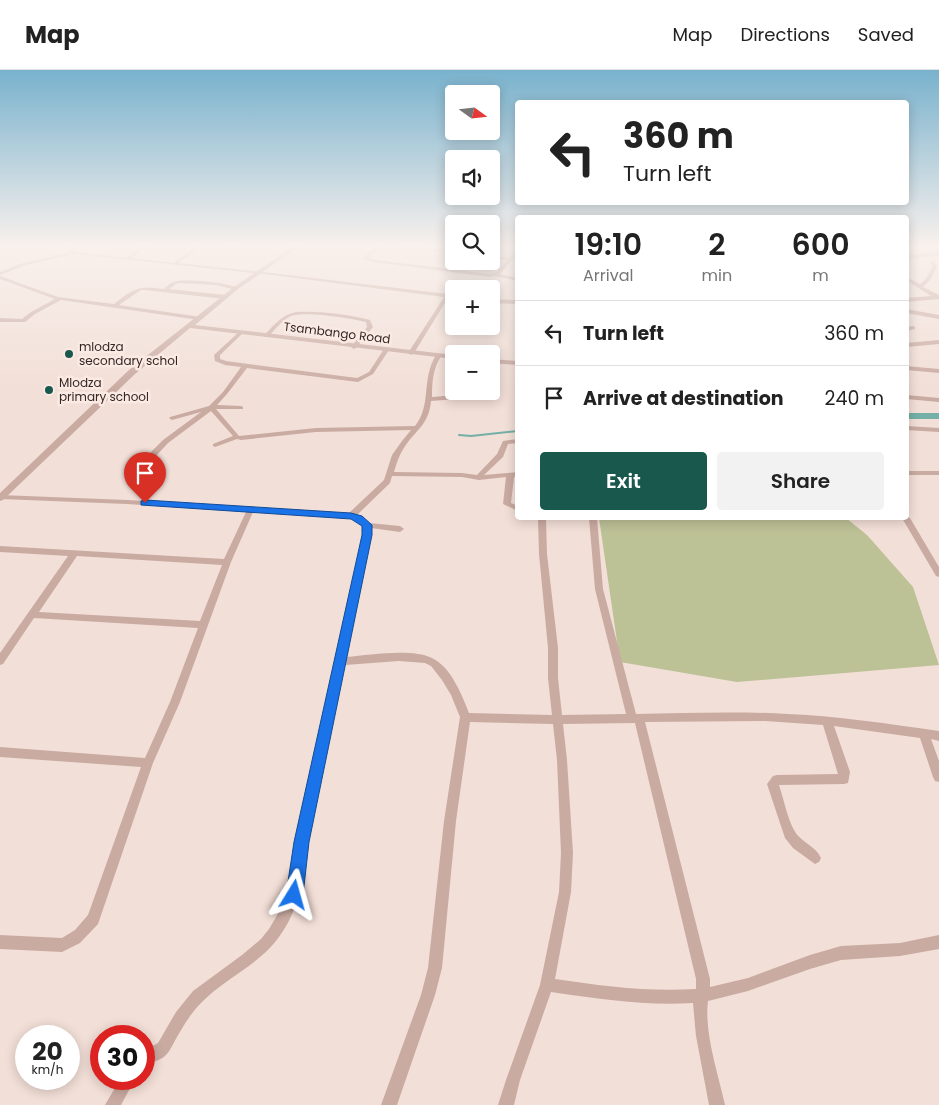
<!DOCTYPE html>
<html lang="en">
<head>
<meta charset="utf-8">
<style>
	body { margin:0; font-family:Poppins,sans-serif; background:#f2f2f2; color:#222; height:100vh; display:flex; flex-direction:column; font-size:19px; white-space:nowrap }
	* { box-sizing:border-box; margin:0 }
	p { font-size:16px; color:#767676 }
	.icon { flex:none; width:28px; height:28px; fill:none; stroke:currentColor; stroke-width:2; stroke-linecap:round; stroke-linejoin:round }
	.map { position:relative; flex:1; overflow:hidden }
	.side { position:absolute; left:515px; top:145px; width:394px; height:305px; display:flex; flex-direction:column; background:#fff; border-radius:5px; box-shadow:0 2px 12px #0003 }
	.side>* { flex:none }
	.hud { position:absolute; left:515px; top:30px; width:394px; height:105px; border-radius:5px; box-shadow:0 2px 12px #0003; background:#fff; color:#222; overflow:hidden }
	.needle { width:32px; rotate:105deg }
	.tools { position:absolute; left:445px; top:15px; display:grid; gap:10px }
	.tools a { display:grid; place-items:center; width:55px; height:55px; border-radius:5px; background:#fff; box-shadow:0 2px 12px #0003; font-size:25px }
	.speed { position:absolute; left:15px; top:955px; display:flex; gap:10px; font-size:25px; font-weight:700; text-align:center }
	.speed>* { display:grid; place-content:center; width:65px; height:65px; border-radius:50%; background:#fff; box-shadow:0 2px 12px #0003; line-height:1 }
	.speed small { font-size:12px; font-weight:400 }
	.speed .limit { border:8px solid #d22; background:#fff; color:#111 }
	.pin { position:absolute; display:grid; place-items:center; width:42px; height:42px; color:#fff; margin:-51px -21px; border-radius:50% 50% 50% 0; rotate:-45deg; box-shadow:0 0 5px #0007 }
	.pin .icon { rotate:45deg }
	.me { position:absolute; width:55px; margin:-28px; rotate:8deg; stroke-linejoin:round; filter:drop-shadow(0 0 4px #0008) }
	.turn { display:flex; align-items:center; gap:18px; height:105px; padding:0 25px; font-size:22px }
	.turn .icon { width:65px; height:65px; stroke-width:2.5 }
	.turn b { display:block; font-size:35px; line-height:42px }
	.eta { display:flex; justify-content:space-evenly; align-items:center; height:85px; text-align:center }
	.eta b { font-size:30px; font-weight:600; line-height:35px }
	.cta { display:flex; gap:10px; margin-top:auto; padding:10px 25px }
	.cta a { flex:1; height:58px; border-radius:5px; background:#19584d; color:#fff; font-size:20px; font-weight:600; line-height:58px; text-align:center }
	.cta a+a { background:#f2f2f2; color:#222 }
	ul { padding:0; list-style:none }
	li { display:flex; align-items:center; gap:15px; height:65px; padding:0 25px; border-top:1px solid #e0e0e0 }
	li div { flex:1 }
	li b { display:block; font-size:19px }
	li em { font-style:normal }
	header { display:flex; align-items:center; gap:30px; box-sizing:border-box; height:70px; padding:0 25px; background:#fff; border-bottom:1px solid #e0e0e0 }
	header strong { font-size:24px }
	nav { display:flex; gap:28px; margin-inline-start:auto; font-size:18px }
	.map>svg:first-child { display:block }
	.green { fill:#bdc196 }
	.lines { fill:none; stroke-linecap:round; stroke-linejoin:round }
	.stream { stroke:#74b0a5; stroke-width:2 }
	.river { fill:#74b0a5; fill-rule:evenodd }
	.minor { fill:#caaba2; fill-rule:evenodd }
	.tertiary { fill:#caaba2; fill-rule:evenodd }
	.route { fill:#1a73e8; stroke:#114b97 }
	.poi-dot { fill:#19584d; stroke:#faeae3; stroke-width:2 }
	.labels { text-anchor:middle; stroke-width:5; stroke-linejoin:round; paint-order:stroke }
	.far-street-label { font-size:12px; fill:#352625; stroke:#faeae3 }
	.far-poi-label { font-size:12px; fill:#352625; stroke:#faeae3; text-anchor:start }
</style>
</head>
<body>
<header>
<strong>Map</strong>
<nav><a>Map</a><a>Directions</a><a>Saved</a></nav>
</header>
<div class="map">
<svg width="939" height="1035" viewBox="0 0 939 1035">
	<rect width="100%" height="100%" fill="#f2dfd7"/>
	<!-- green -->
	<path class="green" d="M599,448H846L867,465L913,517L939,595L737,612L620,592Z"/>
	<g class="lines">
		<!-- stream -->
		<path class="stream" d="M459,365L471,366L518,361"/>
		<!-- river -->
		<rect class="river" x="906" y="343" width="33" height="6"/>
		<!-- minor -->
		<g class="minor">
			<path d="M63,175H68L76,182L126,188L144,175H149L131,188L173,193L200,175H205L178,193L272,203L447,224L454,225V229L448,228L414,283L411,285L408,283L444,227L272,205L74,184L26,195L0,205V202L23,193L71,182Z"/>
			<path d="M210,175H251L236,178L212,176Z"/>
			<path d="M377,175H382L369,188L375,190L490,204L497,202L507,190L491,188V186L509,188L518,178V183L500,204L518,208V211L495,206L490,207L374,192L364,189V187Z"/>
			<path d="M388,175H402L454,181V183L390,176Z"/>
			<path d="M906,181L919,186V187L917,188L906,184Z"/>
			<path d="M932,191L937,196L930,210L923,217L939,225V229L906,232V228L931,226L906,210V207L920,214L926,209L933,196L930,192Z"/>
			<path d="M0,206L58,227L114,234C135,218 137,216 164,219C167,216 170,213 174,212C185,208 228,213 239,218L236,220L216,215L180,213L176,214L169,219L225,225L228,227L225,229L144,220H141L119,235L201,247V249L199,250L61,230L35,244L25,252H0V248L22,249L31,242L55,229L0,209Z"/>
			<path d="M491,229L518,230V234L491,233Z"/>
			<path d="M906,239L939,245V249L906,243Z"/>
			<path d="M296,242C321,241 346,244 370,250L373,257L356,278L354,279L351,277L367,257L366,252C349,248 307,241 291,246C282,250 275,260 268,267H264V265C275,255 281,245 296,242Z"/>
			<path d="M913,256L915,257V259L906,261V257Z"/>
			<path d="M240,261L242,262V264L220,285V289L226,291L357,308L369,302L384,279L389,280L373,304L358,312L247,298L227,324L217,335L241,336L243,337V339H216L239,366L316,358L415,356C432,335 421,309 436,285L438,284L441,286C433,299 432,312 432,327L482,323L485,325L482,327L431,331C429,352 420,357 408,372C401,381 397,391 394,402L462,403L477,405L497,384L503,371L518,369V373L508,374L503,387L484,405L518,402V406L514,407L511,433L518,436V441L503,434L506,407L479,410L462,407L392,406L390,413L357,445L361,446L369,453L400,456L404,459L400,462L371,458V465L347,587C369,585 412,578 432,588C451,597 462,625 469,643L552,645L548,608V578L539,484L538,448H546L547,484L558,578V608L562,645L626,644L595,519L589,448H597L603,519L636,644C686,643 738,641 788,644C839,646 889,654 939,661V671L931,669L939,691V712L935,711L933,707L920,668L834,656L850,702L848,713L844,714L779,715C784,730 787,747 794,760C800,772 816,776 821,788L819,792L815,794L793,778L785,768L767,714L773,706L777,705L838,704L823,655L765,651L645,652L710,909V917L748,908L810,885L841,876L900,873L939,865V879L900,886L841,890L810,899L748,921L708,931C704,963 718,1003 725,1035H709L696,966L693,933C646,936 599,929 551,922L520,1010L514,1035H498L506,1010L540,915L559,822L561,783L557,690L553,654L470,652L456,751L442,898L435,925L397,1035H381L421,925L428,898L444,751L460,647L451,625L442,610L431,596L425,593L399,591L345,595C335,646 323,696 313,747C305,788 305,832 279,867C259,895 225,908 201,933C191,943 184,955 177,967C174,972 171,979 167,984C162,990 151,993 144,995V981L158,973L176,942L193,921L242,885L261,869L269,859L282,837L289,815L301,747L363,465V456L355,450L351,448L253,442L231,492L180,632L153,693L98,854L80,873L62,882L0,879V865L62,868L75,860L88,845L141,697L0,687V677L145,688L170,632L198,558L34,548L3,594L0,595V583L68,486L0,482V476L224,489L246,442L127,434L1,429L0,425L127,430L349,443L384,410L392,385L402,371L411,360L316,362L241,370L237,369L215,377L213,376V374L233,366L211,341L168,373L145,398H139V394L163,370L201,342L172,350L169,348L170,347L209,336L223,322L241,297L225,295L215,291L214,285ZM77,486L222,495L200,551L39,542ZM635,653L696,909V919C648,922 602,916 555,909L571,822L573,783L567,690L563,654Z"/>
			<path d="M939,270V274L906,277V273Z"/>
			<path d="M906,296L939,299V303L906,300Z"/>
			<path d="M906,325L939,328V332L906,329Z"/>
			<path d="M906,356L939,358V362L906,360Z"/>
			<rect x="906" y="401" width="33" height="4"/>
			<path d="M906,446L910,448L939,497V507L936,506L902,448H906Z"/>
			<path d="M120,1009H135L121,1035H105Z"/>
		</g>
		<!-- tertiary -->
		<g class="tertiary">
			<path d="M295,175H302L238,219L195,255L454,285V289L190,258L135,304L3,430L0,431V423L129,300L234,217Z"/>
			<path d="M939,181V185L906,190V186Z"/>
			<path d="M491,289L518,291V295L491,293Z"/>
		</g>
	</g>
	<!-- sky -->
	<linearGradient id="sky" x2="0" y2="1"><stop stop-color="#79b2cd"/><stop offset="0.55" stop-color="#f9f1ed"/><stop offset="1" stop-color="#f9f1ed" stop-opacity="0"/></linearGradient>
	<rect width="939" height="320" fill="url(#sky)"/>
	<!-- route -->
	<path class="route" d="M145,430L351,443L362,446L372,455V465L309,772L303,825L300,831L294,833L289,831L286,825L294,772L362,465V456L351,449L141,435V431Z"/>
	<!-- markers -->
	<g class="poi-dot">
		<circle cx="69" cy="284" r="5"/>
		<circle cx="49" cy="320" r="5"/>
	</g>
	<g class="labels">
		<!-- far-street labels -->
		<g class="far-street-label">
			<text transform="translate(337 263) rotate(7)" y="4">Tsambango Road</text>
		</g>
		<!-- far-poi labels -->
		<g class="far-poi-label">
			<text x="79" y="281">mlodza<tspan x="79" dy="14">secondary schol</tspan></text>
			<text x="59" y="317">Mlodza<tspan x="59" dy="14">primary school</tspan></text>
		</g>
	</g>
</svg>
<div class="tools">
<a><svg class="needle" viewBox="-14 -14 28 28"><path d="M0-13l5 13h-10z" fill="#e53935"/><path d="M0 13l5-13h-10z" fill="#767676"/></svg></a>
<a><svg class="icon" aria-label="sound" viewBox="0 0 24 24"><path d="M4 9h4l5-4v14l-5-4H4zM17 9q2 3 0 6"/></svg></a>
<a><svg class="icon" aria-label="search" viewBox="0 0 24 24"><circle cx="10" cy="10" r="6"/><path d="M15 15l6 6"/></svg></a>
<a>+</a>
<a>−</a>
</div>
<div class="speed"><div>20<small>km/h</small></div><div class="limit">30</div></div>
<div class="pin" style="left:145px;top:433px;background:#d93025"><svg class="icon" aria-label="arrive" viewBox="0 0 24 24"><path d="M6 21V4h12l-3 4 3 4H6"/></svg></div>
<svg class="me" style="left:294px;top:825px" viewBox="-20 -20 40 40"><path d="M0-17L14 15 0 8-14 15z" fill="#1a73e8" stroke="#fff" stroke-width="4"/></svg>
<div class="hud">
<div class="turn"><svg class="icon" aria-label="left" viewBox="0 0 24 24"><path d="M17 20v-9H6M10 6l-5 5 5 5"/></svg><div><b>360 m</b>Turn left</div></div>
</div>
<section class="side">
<div class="eta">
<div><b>19:10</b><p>Arrival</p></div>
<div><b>2</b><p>min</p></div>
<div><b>600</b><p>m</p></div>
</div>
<ul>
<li><svg class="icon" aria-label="left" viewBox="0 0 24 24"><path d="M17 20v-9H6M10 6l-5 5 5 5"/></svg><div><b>Turn left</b></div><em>360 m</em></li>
<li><svg class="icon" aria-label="arrive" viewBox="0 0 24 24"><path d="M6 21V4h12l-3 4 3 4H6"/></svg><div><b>Arrive at destination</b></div><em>240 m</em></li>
</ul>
<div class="cta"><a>Exit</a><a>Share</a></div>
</section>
</div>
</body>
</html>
